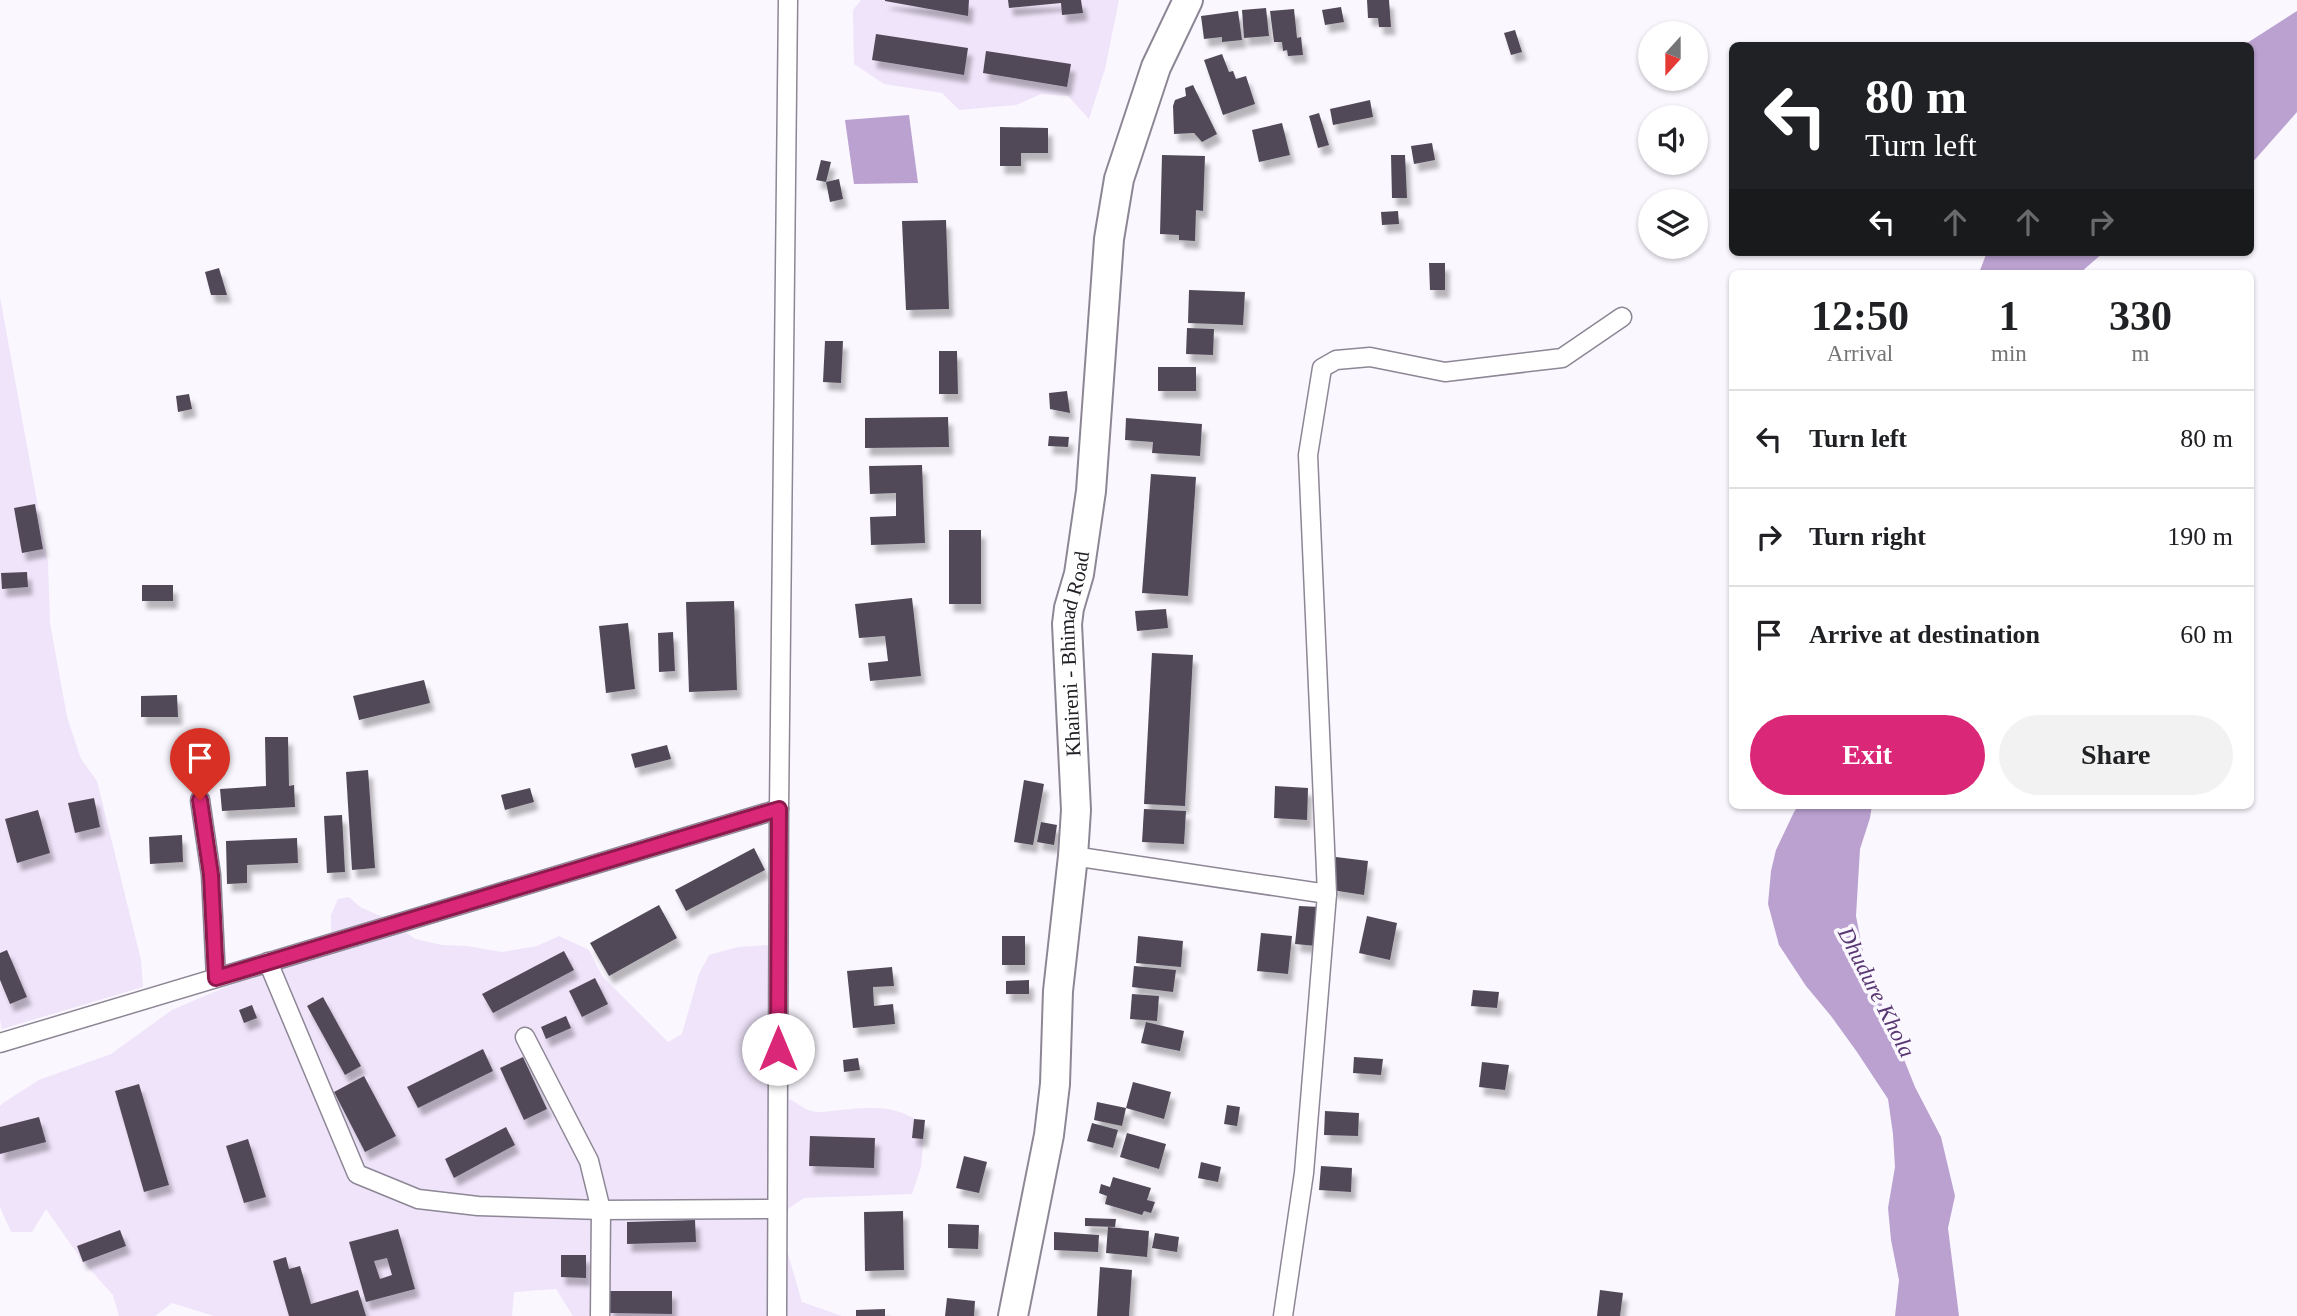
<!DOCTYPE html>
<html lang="en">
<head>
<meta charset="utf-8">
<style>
	body { margin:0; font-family:Georgia,serif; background:#f2f2f2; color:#202124; height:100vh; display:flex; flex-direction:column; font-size:26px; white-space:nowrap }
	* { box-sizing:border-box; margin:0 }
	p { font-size:23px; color:#757577 }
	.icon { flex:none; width:38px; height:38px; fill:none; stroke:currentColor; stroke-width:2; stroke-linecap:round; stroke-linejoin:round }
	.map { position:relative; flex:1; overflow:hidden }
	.sheet { position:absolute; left:1729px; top:270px; width:525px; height:539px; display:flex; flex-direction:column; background:#fff; border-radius:10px; box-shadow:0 2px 5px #0004 }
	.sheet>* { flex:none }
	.hud { position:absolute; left:1729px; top:42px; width:525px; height:214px; border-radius:10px; box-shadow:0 2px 5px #0004; background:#202124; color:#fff; overflow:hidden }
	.needle { width:46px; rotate:201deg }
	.tools { position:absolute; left:1638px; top:21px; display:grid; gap:14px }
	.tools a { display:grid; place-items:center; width:70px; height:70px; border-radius:50%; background:#fff; box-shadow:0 2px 5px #0004; font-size:35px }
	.pin { position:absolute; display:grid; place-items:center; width:60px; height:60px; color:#fff; margin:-72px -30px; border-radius:50% 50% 50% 0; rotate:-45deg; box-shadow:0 0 7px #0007 }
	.pin .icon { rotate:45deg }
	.me { position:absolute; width:77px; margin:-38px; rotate:0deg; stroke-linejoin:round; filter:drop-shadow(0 0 5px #0008) }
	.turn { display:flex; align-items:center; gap:24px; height:147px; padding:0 21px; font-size:32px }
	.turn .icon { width:91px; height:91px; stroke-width:2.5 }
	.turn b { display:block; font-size:49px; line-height:60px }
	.lanes { display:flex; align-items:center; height:66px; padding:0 21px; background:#0003; justify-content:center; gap:35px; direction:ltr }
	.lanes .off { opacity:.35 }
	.eta { display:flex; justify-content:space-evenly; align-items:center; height:119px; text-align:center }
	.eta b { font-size:42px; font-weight:600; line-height:49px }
	.cta { display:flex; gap:14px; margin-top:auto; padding:14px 21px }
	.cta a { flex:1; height:80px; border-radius:42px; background:#db2777; color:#fff; font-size:28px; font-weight:600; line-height:80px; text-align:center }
	.cta a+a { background:#f2f2f2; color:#202124 }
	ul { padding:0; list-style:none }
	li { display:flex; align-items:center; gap:21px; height:98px; padding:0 21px; border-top:2px solid #e0e0e0 }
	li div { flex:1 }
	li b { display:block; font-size:26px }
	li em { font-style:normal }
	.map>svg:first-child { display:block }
	.green { fill:#efe4fa }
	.water { fill:#baa1d0 }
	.building { fill:#514a58; fill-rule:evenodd; filter:url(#shadow) }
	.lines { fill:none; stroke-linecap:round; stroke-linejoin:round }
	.street-casing { stroke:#8d8695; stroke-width:21 }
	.primary-casing { stroke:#8d8695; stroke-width:32 }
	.street { stroke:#fff; stroke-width:18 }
	.primary { stroke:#fff; stroke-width:28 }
	.route-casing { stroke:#8e194d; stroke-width:18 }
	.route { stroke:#db2777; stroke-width:12 }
	.labels { text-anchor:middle; stroke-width:7; stroke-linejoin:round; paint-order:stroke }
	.street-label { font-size:21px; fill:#232026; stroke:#faf7fe }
	.water-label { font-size:23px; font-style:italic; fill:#583772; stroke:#faf7fe }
</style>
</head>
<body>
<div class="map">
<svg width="2297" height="1316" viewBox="0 0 2297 1316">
	<defs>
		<filter id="shadow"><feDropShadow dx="4.5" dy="8" stdDeviation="2" flood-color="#0004"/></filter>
	</defs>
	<rect width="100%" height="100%" fill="#faf7fe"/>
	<!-- green -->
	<g class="green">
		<path d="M861,0H1119L1105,69L1089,119L1068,96L1041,94L1016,105L959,110L942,93L884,84L854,64L853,10Z"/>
		<path d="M0,297L48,562L50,623L67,717L81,759L97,781L141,960L143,987L2,1029L0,1020Z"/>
		<path d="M349,897L360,907L385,918L415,939L442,945L467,946L502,952L537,946L559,936L589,950L602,976L668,1042L682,1034L699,974L709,955L738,947L767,945L785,971L789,1099C795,1102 802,1107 808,1110C818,1114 831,1111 841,1110C875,1107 896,1105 925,1125L921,1167L912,1194L804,1198L788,1209L786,1247L802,1302L842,1316H573L556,1289L514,1292L512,1316H214L172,1303L155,1316H119L113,1295L83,1262L46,1209L32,1232H11L0,1207V1106L3,1103L39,1080L111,1054L172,1010L279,964L296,963L321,955L331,934V915L338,899Z"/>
	</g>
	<!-- water -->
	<g class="water">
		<path d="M2297,11V112L2251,164L2250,46L2244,45Z"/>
		<path d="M909,115L918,183L854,184L845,120Z"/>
		<path d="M1987,252H2104L2080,273H1979Z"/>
		<path d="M1799,805H1872L1870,818L1860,849L1856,916L1865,962L1915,1087L1941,1137L1955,1196L1948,1228L1959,1316H1895L1899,1280L1891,1240L1888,1208L1895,1167L1893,1134L1888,1099L1857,1052L1831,1016L1806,986L1779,945L1768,904L1771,871L1776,850L1794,812Z"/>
	</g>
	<!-- building -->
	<g class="building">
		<path d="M885,0H969L968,16L885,1Z"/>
		<path d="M1008,0H1081L1083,13L1062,15L1061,3L1009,8Z"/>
		<path d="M1367,0H1389L1391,27H1379L1378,18H1368Z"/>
		<path d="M1341,7L1344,22L1325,25L1322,10Z"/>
		<path d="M1266,8L1269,36L1244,38L1242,10Z"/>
		<path d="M1294,9L1297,38L1301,37L1303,55L1288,56L1287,50L1283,51L1282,42H1274L1270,11Z"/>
		<path d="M1238,11L1242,40L1222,42V37L1204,39L1201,16Z"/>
		<path d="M1515,30L1522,52L1511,55L1504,33Z"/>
		<path d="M876,34L968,48L964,75L872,60Z"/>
		<path d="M986,51L1071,64L1067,87L983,73Z"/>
		<path d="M1222,54L1229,72L1233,71L1236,79L1246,76L1255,104L1223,115L1204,60Z"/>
		<path d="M1193,85L1217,134L1202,142L1194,133L1174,134L1173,106L1175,100L1186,96L1185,88Z"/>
		<path d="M1370,100L1373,117L1333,125L1330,109Z"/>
		<path d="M1319,113L1329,145L1318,148L1309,116Z"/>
		<path d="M1282,123L1290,155L1259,162L1252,130Z"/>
		<path d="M1000,127L1048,128V153H1021V166H1000Z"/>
		<path d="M1432,143L1435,160L1414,164L1411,146Z"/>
		<path d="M1162,155L1205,156L1203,211L1196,210L1195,241L1179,240V235L1160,234Z"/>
		<path d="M1391,155H1405L1407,198H1392Z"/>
		<path d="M821,160L831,162L826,182L816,180Z"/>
		<path d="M839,179L843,199L830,202L826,182Z"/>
		<path d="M1398,211L1399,224L1382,225L1381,212Z"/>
		<path d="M946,220L949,309L906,310L902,221Z"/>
		<path d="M1429,263H1445V290H1430Z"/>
		<path d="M219,268L227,295H211L205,272Z"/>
		<path d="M1189,290L1245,292L1243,325L1188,323Z"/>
		<path d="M1187,328L1214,329L1213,355L1186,354Z"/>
		<path d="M825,341H843L841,383L823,382Z"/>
		<path d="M939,351H957L958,394H939Z"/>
		<rect x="1158" y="367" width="38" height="24"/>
		<path d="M1067,391L1070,413L1050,409L1049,393Z"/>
		<path d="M189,394L192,409L178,412L176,396Z"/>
		<path d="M948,417L949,447L865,448V418Z"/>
		<path d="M1126,418L1202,424L1200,456L1152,453L1153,442L1125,440Z"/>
		<path d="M1049,436L1069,437L1068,447L1048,446Z"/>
		<path d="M922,465L925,543L871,545L870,517L896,516V493L870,494L869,466Z"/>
		<path d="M1151,474L1196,477L1188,596L1142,593Z"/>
		<path d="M35,504L43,549L22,553L14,508Z"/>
		<rect x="949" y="530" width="32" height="74"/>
		<path d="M27,572L28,587L2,589L1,573Z"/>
		<rect x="142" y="585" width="31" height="16"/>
		<path d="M912,598L921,676L870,681L868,663L888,661L885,636L859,638L855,604Z"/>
		<path d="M734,601L737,690L689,692L686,602Z"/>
		<path d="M1166,609L1168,628L1137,631L1135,611Z"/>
		<path d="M628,623L635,689L606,693L599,626Z"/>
		<path d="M673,632L675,671L659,672L658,633Z"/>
		<path d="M1152,653L1193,655L1185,806L1144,804Z"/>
		<path d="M424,680L430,703L359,720L353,696Z"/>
		<path d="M177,695L178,717H141V696Z"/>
		<path d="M265,737H288L289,786L294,785L295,807L222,811L220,789L266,786Z"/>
		<path d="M667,745L671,759L635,768L631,754Z"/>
		<path d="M368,770L375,868L352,870L346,772Z"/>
		<path d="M1024,780L1044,784L1033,845L1014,842Z"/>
		<path d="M1275,786L1308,788L1307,820L1274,818Z"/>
		<path d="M530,788L534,802L505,810L501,795Z"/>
		<path d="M94,798L100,827L75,833L68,803Z"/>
		<path d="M1144,809L1186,811L1184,844L1142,842Z"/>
		<path d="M38,810L50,853L17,863L5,819Z"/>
		<path d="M342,815L345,872L327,873L324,816Z"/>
		<path d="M1041,822L1057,825L1054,845L1037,842Z"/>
		<path d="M182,835L183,862L150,864L149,837Z"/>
		<path d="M297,838L298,863L247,865V883L227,884L226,841Z"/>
		<path d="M754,848L765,870L686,911L675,890Z"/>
		<path d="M1336,857L1368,861L1364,895L1332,890Z"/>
		<path d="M659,905L677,938L609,976L590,943Z"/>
		<path d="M1299,906L1320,907L1317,946L1295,944Z"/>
		<path d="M1367,916L1397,923L1390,960L1359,953Z"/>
		<path d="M1261,933L1292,936L1288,974L1257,971Z"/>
		<rect x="1002" y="936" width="23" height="29"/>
		<path d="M1138,936L1183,941L1181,967L1136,963Z"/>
		<path d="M7,950L27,997L10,1004L0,980V953Z"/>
		<path d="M564,951L574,970L493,1013L482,994Z"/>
		<path d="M1134,966L1176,970L1173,992L1132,987Z"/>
		<path d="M892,967L894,986L873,987L874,1006L893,1004L895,1024L853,1028L847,971Z"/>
		<path d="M595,978L608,1004L582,1017L569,991Z"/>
		<path d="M1029,980V994H1006V981Z"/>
		<path d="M1473,990L1499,992L1497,1008L1471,1006Z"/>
		<path d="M1132,994L1159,996L1157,1021L1130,1019Z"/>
		<path d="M323,997L361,1066L345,1075L307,1006Z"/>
		<path d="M252,1005L257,1018L244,1023L239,1010Z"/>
		<path d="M566,1016L571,1028L546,1039L541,1027Z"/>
		<path d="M1146,1022L1184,1031L1180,1051L1141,1043Z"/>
		<path d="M483,1049L493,1071L418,1108L407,1087Z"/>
		<path d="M523,1057L547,1109L524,1120L500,1068Z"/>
		<path d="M1354,1057L1383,1059L1381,1075L1353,1073Z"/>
		<path d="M858,1058L860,1070L844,1072L843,1060Z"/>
		<path d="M1482,1062L1509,1065L1505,1090L1479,1087Z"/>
		<path d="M364,1076L396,1136L365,1152L334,1092Z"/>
		<path d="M1133,1082L1171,1092L1164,1119L1126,1108L1122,1126L1094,1120L1097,1102L1126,1108Z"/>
		<path d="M139,1084L169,1185L144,1192L115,1091Z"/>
		<path d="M1227,1105L1240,1107L1237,1126L1224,1124Z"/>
		<path d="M1325,1111L1359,1113L1358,1136L1324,1135Z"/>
		<path d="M39,1117L46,1142L0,1154V1127Z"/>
		<path d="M914,1119L925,1120L923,1139L912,1138Z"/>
		<path d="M1092,1123L1118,1130L1113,1148L1087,1141Z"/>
		<path d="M506,1127L515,1145L454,1178L445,1159Z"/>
		<path d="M1127,1133L1166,1144L1159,1169L1120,1157Z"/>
		<path d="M810,1136L875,1138L874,1168L809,1166Z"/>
		<path d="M248,1139L266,1197L244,1203L226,1146Z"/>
		<path d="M964,1156L987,1162L979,1193L956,1188Z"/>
		<path d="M1201,1162L1221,1167L1218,1182L1198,1178Z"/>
		<path d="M1321,1166L1352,1168L1351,1192L1319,1190Z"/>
		<path d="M1113,1177L1151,1188L1147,1200L1155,1202L1151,1213L1144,1211L1142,1215L1105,1204L1107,1196L1099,1193L1101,1184L1110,1187Z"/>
		<path d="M903,1211L904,1270L865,1271L864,1212Z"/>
		<path d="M1085,1218L1116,1219L1115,1227L1085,1226Z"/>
		<path d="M695,1220L696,1242L627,1244V1222Z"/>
		<path d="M948,1224L979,1225L978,1249L948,1248Z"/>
		<path d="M1108,1227L1149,1231L1147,1257L1106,1253Z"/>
		<path d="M398,1229L415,1289L366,1302L349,1242ZM387,1258L392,1275L380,1279L374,1261Z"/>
		<path d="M120,1230L126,1246L83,1262L77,1246Z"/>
		<path d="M1054,1232L1099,1235L1098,1252L1054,1250Z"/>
		<path d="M1155,1233L1179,1237L1177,1252L1152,1248Z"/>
		<path d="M561,1255H586V1278L561,1277Z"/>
		<path d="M286,1257L289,1269L300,1266L311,1304L358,1290L366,1316H289L273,1261Z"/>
		<path d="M1100,1267L1132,1270L1129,1316H1097Z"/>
		<path d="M1600,1290L1623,1293L1620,1316H1597Z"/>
		<path d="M609,1291H672V1314L609,1313Z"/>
		<path d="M947,1298L975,1301L974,1316H945Z"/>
		<path d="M885,1309V1316H856V1310Z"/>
	</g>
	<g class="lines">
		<!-- street casing -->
		<g class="street-casing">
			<g id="street">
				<path d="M200,800L211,875L216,978"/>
				<path d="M1073,856L1327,894L1304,1173L1283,1316"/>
				<path d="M1327,894L1308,455L1322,368L1336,360L1370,357L1445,372L1562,358L1622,317"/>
				<path d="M268,962L357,1174L418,1199L478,1206L601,1210L777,1209"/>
				<path d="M525,1037L589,1161L601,1210L600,1316"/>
				<path d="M0,1043L779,809"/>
				<path d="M777,1316L779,809L788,0"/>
			</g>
		</g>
		<!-- primary casing -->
		<g class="primary-casing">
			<g id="primary">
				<path id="s1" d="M1013,1316L1049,1135L1055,1084L1058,991L1073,856L1076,810L1067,624L1069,608L1079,574L1091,491L1109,239L1119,179L1156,67L1188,0"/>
			</g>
		</g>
		<!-- street -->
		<use href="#street" class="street"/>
		<!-- primary -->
		<use href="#primary" class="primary"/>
	</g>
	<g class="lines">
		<!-- route casing -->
		<g class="route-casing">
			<path id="route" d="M200,800L211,875L216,978L779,809L778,1049"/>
		</g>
		<!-- route -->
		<use href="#route" class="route"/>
	</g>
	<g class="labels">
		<!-- street labels -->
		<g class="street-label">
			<text dy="7" stroke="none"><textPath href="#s1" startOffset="668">Khaireni - Bhimad Road</textPath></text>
		</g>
		<!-- water labels -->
		<g class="water-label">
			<text transform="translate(1877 992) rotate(63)" y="8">Dhudure Khola</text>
		</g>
	</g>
</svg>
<div class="tools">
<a><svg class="needle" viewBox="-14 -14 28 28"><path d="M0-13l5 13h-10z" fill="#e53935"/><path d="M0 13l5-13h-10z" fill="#757577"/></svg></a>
<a><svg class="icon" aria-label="sound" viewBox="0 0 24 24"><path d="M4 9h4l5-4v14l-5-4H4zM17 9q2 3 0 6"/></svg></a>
<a><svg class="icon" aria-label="layers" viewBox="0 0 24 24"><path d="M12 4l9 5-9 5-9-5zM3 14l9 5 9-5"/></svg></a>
</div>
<div class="pin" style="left:200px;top:800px;background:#d93025"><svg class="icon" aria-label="arrive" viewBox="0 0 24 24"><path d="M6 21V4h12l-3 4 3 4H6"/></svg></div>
<svg class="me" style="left:778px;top:1049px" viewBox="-20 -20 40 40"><circle r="19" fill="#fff"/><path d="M0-13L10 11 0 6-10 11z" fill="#db2777"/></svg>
<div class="hud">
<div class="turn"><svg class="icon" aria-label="left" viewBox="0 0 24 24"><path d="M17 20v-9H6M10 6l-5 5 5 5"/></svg><div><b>80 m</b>Turn left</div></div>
<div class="lanes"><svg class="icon" aria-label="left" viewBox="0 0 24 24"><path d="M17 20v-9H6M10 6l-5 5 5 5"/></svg><svg class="icon off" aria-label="ahead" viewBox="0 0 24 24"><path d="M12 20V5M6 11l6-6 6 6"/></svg><svg class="icon off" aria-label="ahead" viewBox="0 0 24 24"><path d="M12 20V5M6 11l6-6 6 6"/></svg><svg class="icon off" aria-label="right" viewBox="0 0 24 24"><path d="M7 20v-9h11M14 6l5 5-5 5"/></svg></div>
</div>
<section class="sheet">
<div class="eta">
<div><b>12:50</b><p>Arrival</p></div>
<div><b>1</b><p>min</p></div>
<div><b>330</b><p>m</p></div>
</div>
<ul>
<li><svg class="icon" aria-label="left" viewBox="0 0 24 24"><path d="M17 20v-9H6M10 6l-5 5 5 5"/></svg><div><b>Turn left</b></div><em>80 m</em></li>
<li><svg class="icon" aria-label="right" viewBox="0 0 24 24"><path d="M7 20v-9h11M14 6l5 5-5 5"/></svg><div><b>Turn right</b></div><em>190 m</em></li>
<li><svg class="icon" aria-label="arrive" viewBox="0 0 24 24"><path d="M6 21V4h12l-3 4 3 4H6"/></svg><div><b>Arrive at destination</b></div><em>60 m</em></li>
</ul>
<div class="cta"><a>Exit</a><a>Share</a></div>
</section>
</div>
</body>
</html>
